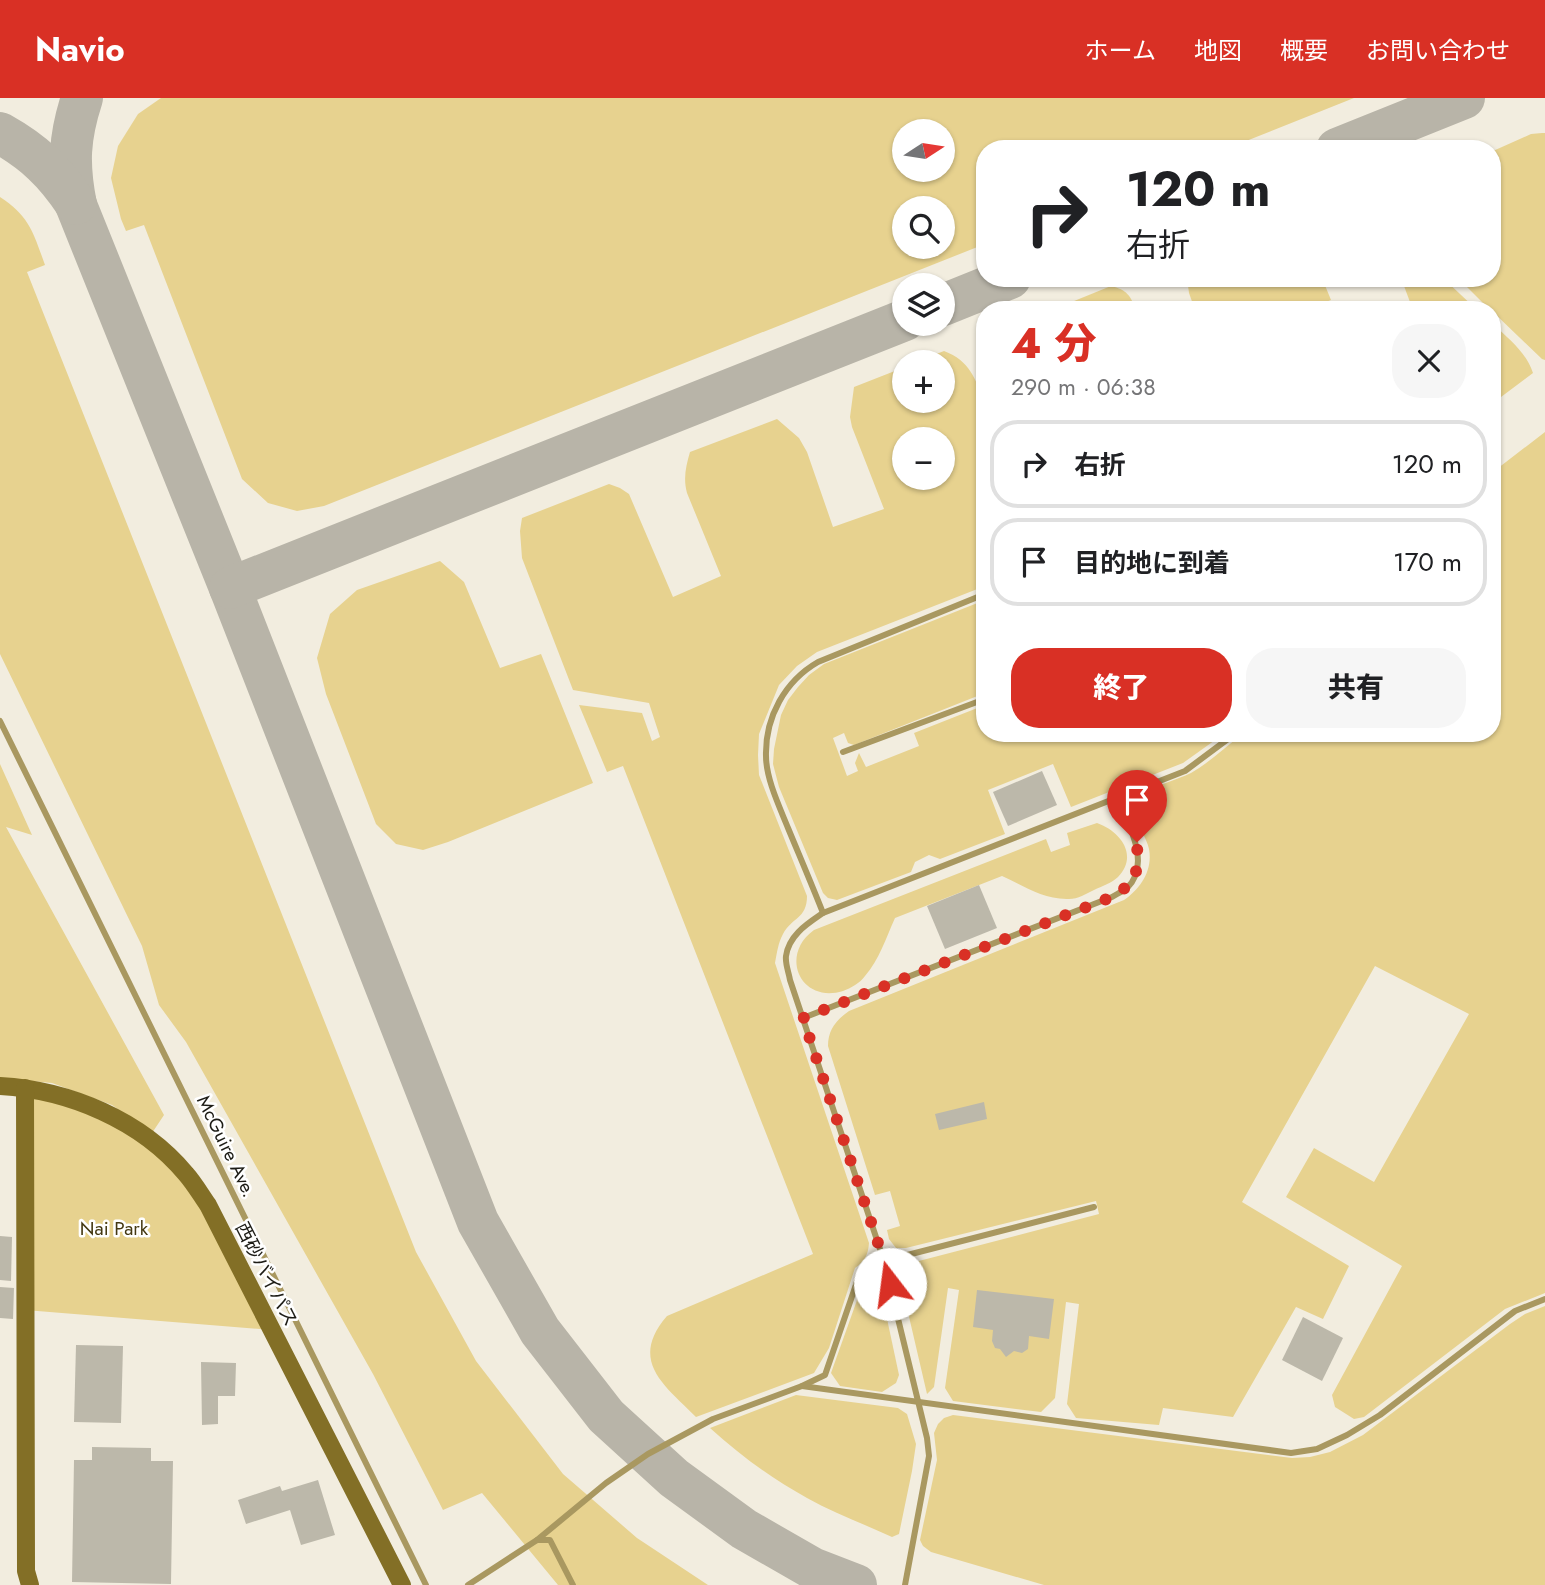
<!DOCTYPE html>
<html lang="ja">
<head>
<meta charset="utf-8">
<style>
	body { margin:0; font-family:Jost,"Noto Sans JP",sans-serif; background:#f6f6f6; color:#202124; height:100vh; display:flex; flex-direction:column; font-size:26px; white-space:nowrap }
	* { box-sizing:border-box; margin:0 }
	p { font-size:23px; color:#757577 }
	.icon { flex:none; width:38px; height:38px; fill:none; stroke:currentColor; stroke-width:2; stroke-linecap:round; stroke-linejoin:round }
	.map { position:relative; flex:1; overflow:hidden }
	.side { position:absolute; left:976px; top:203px; width:525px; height:441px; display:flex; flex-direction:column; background:#fff; border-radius:28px; box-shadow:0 2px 5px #0004 }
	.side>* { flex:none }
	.hud { position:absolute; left:976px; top:42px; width:525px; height:147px; border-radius:28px; box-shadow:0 2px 5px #0004; background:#fff; color:#202124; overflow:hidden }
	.needle { width:46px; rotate:78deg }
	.controls { position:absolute; left:892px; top:21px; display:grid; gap:14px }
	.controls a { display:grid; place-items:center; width:63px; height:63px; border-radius:50%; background:#fff; box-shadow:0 2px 5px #0004; font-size:35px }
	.pin { position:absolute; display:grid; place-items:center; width:60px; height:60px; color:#fff; margin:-72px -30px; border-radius:50% 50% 50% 0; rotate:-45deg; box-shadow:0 0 7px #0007 }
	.pin .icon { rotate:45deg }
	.me { position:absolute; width:77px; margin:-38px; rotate:345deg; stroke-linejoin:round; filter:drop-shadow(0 0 5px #0008) }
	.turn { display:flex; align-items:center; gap:24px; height:147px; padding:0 35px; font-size:32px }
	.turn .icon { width:91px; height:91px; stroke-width:2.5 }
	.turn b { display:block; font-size:49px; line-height:60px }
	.round { display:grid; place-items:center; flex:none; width:74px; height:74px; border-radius:28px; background:#f6f6f6 }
	.head { display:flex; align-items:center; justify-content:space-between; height:119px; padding:0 35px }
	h1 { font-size:42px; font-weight:800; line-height:52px; color:#d93025 }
	.action { display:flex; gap:14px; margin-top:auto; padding:14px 35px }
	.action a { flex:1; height:80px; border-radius:28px; background:#d93025; color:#fff; font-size:28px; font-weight:800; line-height:80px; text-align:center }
	.action a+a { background:#f6f6f6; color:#202124 }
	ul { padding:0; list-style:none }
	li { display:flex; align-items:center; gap:21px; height:88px; margin:0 14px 10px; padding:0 21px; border:4px solid #e0e0e0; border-radius:28px }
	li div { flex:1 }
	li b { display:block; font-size:26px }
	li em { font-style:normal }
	header { display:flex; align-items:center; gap:42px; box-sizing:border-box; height:98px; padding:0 35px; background:#d93025; color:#fff }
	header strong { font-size:33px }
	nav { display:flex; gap:38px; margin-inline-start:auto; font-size:24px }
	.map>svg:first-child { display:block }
	.green { fill:#e7d28f; fill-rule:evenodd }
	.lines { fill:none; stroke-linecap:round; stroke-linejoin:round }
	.taxiway { stroke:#b8b4a8; stroke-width:42 }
	.building { fill:#bcb8aa }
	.lane { stroke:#a99860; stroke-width:6 }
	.secondary { stroke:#836f26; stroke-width:18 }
	.route { stroke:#d93025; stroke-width:12; stroke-dasharray:0 21.6 }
	.labels { text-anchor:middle; stroke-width:5; stroke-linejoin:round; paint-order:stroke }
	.street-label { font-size:19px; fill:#1d1c16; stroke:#fff }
	.park-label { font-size:19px; fill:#443812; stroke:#fff }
</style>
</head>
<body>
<header>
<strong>Navio</strong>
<nav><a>ホーム</a><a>地図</a><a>概要</a><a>お問い合わせ</a></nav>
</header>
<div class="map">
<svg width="1545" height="1487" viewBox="0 0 1545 1487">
	<rect width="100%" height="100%" fill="#f2eddf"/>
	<!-- green -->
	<g class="green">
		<path d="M161,0H1354L1226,51H985V146L324,408L297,413L268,405L242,381L144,127L126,133L121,121L111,80L118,48L138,16ZM905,33H943V72H905ZM905,110H943V149H905Z"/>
		<path d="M1542,35H1545V262L1542,261L1493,214V212H1490L1458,180H1493V53L1531,36Z"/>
		<path d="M0,99C30,119 33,134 45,167L27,174L416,1154L476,1263L563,1376L637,1440L708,1487H558L482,1395L443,1412L373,1276L186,944L159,907L142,848L0,556Z"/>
		<path d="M1187,180H1322L1331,202L1306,212H1195L1189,195Z"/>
		<path d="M1401,180H1443L1477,212H1413Z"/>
		<path d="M1111,188C1127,192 1130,197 1136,212H1052Z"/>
		<path d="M1493,226C1509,241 1526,254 1533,275L1493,305Z"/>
		<path d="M944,253C970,263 975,280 985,305V488L817,554L797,568L779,587L759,636L758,657L759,677L807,798C807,821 792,819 783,836C778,845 777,855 775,865L869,1145C868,1157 865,1163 855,1170L829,1250L814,1275L696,1319C665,1288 628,1263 667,1218L813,1156L623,668L607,674L579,607L642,615L652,643L660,639L649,605L573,592L522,460L520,433L522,420L609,386L620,390L629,396L673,499L721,478L687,395C683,380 686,368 690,354L777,321L799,340L807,354L833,429L884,411L852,329L850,319L854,289L905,269V303H943V264H916ZM905,341H943V380H905Z"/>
		<path d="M1545,334V1195L1505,1211L1364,1319L1354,1321L1335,1309L1332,1297L1402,1168L1286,1099L1314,1050L1374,1084L1469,916L1375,868L1242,1104L1349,1168L1323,1221L1296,1209L1233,1319L1163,1310L1159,1327L1076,1320L1067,1306L1079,1206L1066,1204L1055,1300L1041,1314L953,1303L945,1290L959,1192L948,1190L934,1289L927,1296L900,1180L903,1173L915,1164L1099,1116L1096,1103L906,1150H896L889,1141L887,1132L900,1128L890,1093L875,1097L828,948C828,932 836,922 849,913L1124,802C1140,791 1153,773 1149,751C1147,738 1127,713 1137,701C1145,690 1177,682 1191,675C1210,664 1226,649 1243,635H1493V374Z"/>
		<path d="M440,463L464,484L500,570L541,556L593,685L448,744L423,752L396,746L376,726L326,596L317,560L330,516L357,492Z"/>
		<path d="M985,502V595L854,647L848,645L844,635L833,640L847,678L858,673L855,665L859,655L866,669L919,648L914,635L985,607V635H1225L1183,665L1071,709L1053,666L988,692L1005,736L940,761L929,757L915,764L911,774L837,802L828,800L823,795L779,689L773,666L774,651L781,617L788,602L798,589L809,577L824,566Z"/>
		<path d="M0,666L32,737L6,729L164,1017L152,1035L112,1007L52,985L0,980Z"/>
		<path d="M1097,725C1120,733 1139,757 1118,779C1112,785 1102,788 1094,792C1086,796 1078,801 1069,801C1044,802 1024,788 1002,778L895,820C886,840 879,862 865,878C860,885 851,890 843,893C800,906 779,857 814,832L1046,741L1051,754L1070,747L1067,735Z"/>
		<path d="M25,990L92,1009L186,1076L272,1232L25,1212Z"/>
		<path d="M872,1183L877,1184L880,1188L899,1277L896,1285L882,1294L840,1288L831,1275L861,1191Z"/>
		<path d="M1545,1208V1487H1044L931,1454L923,1448L920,1442L937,1362L934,1335L938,1326L944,1320L953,1317L1292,1360L1310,1359L1330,1354L1363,1337L1510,1226L1525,1216Z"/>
		<path d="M796,1297L898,1310L907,1316L916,1346L912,1373L899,1436L892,1439C864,1426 834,1415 807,1400C772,1381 740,1357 710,1330Z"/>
	</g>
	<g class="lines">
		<!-- taxiway -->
		<g class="taxiway">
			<path d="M82,0C69,40 68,66 76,107L230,490L478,1124L540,1233L606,1318L674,1380L744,1431L812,1470L856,1487"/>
			<path d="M0,35C34,54 55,74 76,106"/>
			<path d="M1337,51L1464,0"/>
			<path d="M943,207L1010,180"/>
			<path d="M230,490L905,222"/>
		</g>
	</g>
	<!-- building -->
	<g class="building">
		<path d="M1042,673L1057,707L1008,728L993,694Z"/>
		<path d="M979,787L997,830L945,851L927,808Z"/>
		<path d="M984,1004L987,1021L939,1032L935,1016Z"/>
		<path d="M0,1138L12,1139L11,1183L0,1182Z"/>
		<path d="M0,1189L14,1190L13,1221L0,1220Z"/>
		<path d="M977,1192L1054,1201L1049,1241L1029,1238L1028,1251L1022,1255L1014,1253L1006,1259L1000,1251L995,1250L992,1243L993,1232L973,1229Z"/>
		<path d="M1303,1219L1343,1240L1322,1283L1282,1262Z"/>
		<path d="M76,1247L123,1248L121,1325L74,1324Z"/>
		<path d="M201,1264L236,1265L235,1298H218V1326L202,1327Z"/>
		<path d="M92,1349L151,1350V1363H173L171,1486L72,1484L74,1362H92Z"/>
		<path d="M318,1382L335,1437L301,1447L290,1412L246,1426L238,1402L280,1388L282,1393Z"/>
	</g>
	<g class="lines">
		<!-- lane -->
		<g class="lane">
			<path d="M0,623L426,1487"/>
			<path d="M843,654L985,601"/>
			<path d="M823,815C812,787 800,759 788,730C780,710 766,681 766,658C765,619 785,583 818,564L985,496"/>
			<path d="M803,920L1112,799C1117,796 1123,793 1127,790C1152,766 1128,725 1117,700"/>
			<path d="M802,1288L1291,1355L1317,1351L1347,1337L1380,1317L1515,1213L1545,1201"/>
			<path d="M537,1442L606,1385L648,1356L713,1321L802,1288L825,1277L860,1175L884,1163L1094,1109"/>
			<path d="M468,1487L537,1442H550L573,1487"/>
			<path d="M905,1487L929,1358L927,1340L884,1163L790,882C789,875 785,866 786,858C789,837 807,826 823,815L1185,673L1236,635"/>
		</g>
		<!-- secondary -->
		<g class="secondary">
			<path d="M0,988C69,992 141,1022 186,1076C194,1085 201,1097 208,1107L402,1487"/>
			<path d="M25,990L26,1473L30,1487"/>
		</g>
	</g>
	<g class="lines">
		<!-- route -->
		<path class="route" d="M890,1186L884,1163L803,920L1112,799C1139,782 1138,774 1137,744"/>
	</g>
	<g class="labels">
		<!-- street labels -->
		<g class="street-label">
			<text transform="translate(227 1048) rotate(64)" y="7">McGuire Ave.</text>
			<text transform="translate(267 1176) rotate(63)" y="7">西砂バイパス</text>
		</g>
		<!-- park labels -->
		<g class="park-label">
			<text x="114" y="1137">Nai Park</text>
		</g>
	</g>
</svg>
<div class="controls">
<a><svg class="needle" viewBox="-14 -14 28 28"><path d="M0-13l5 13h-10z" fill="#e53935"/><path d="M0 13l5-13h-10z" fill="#757577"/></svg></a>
<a><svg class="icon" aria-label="search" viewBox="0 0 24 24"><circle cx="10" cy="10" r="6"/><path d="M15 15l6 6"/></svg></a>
<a><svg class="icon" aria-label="layers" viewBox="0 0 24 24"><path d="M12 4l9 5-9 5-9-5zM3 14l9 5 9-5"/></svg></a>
<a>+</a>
<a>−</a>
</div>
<div class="pin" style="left:1137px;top:744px;background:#d93025"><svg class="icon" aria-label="arrive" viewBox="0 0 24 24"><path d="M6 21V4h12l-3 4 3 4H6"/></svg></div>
<svg class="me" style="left:890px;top:1186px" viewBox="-20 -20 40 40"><circle r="19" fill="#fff"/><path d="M0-13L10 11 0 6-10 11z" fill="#d93025"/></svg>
<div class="hud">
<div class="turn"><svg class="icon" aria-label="right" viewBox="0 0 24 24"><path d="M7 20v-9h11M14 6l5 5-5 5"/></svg><div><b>120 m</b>右折</div></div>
</div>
<section class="side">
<div class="head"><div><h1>4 分</h1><p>290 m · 06:38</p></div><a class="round"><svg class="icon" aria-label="close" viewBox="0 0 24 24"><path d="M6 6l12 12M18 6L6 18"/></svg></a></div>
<ul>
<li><svg class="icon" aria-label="right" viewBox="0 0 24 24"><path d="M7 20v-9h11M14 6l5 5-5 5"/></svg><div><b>右折</b></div><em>120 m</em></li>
<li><svg class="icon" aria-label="arrive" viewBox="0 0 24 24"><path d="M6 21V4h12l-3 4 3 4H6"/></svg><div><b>目的地に到着</b></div><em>170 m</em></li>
</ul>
<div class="action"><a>終了</a><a>共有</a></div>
</section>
</div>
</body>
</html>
